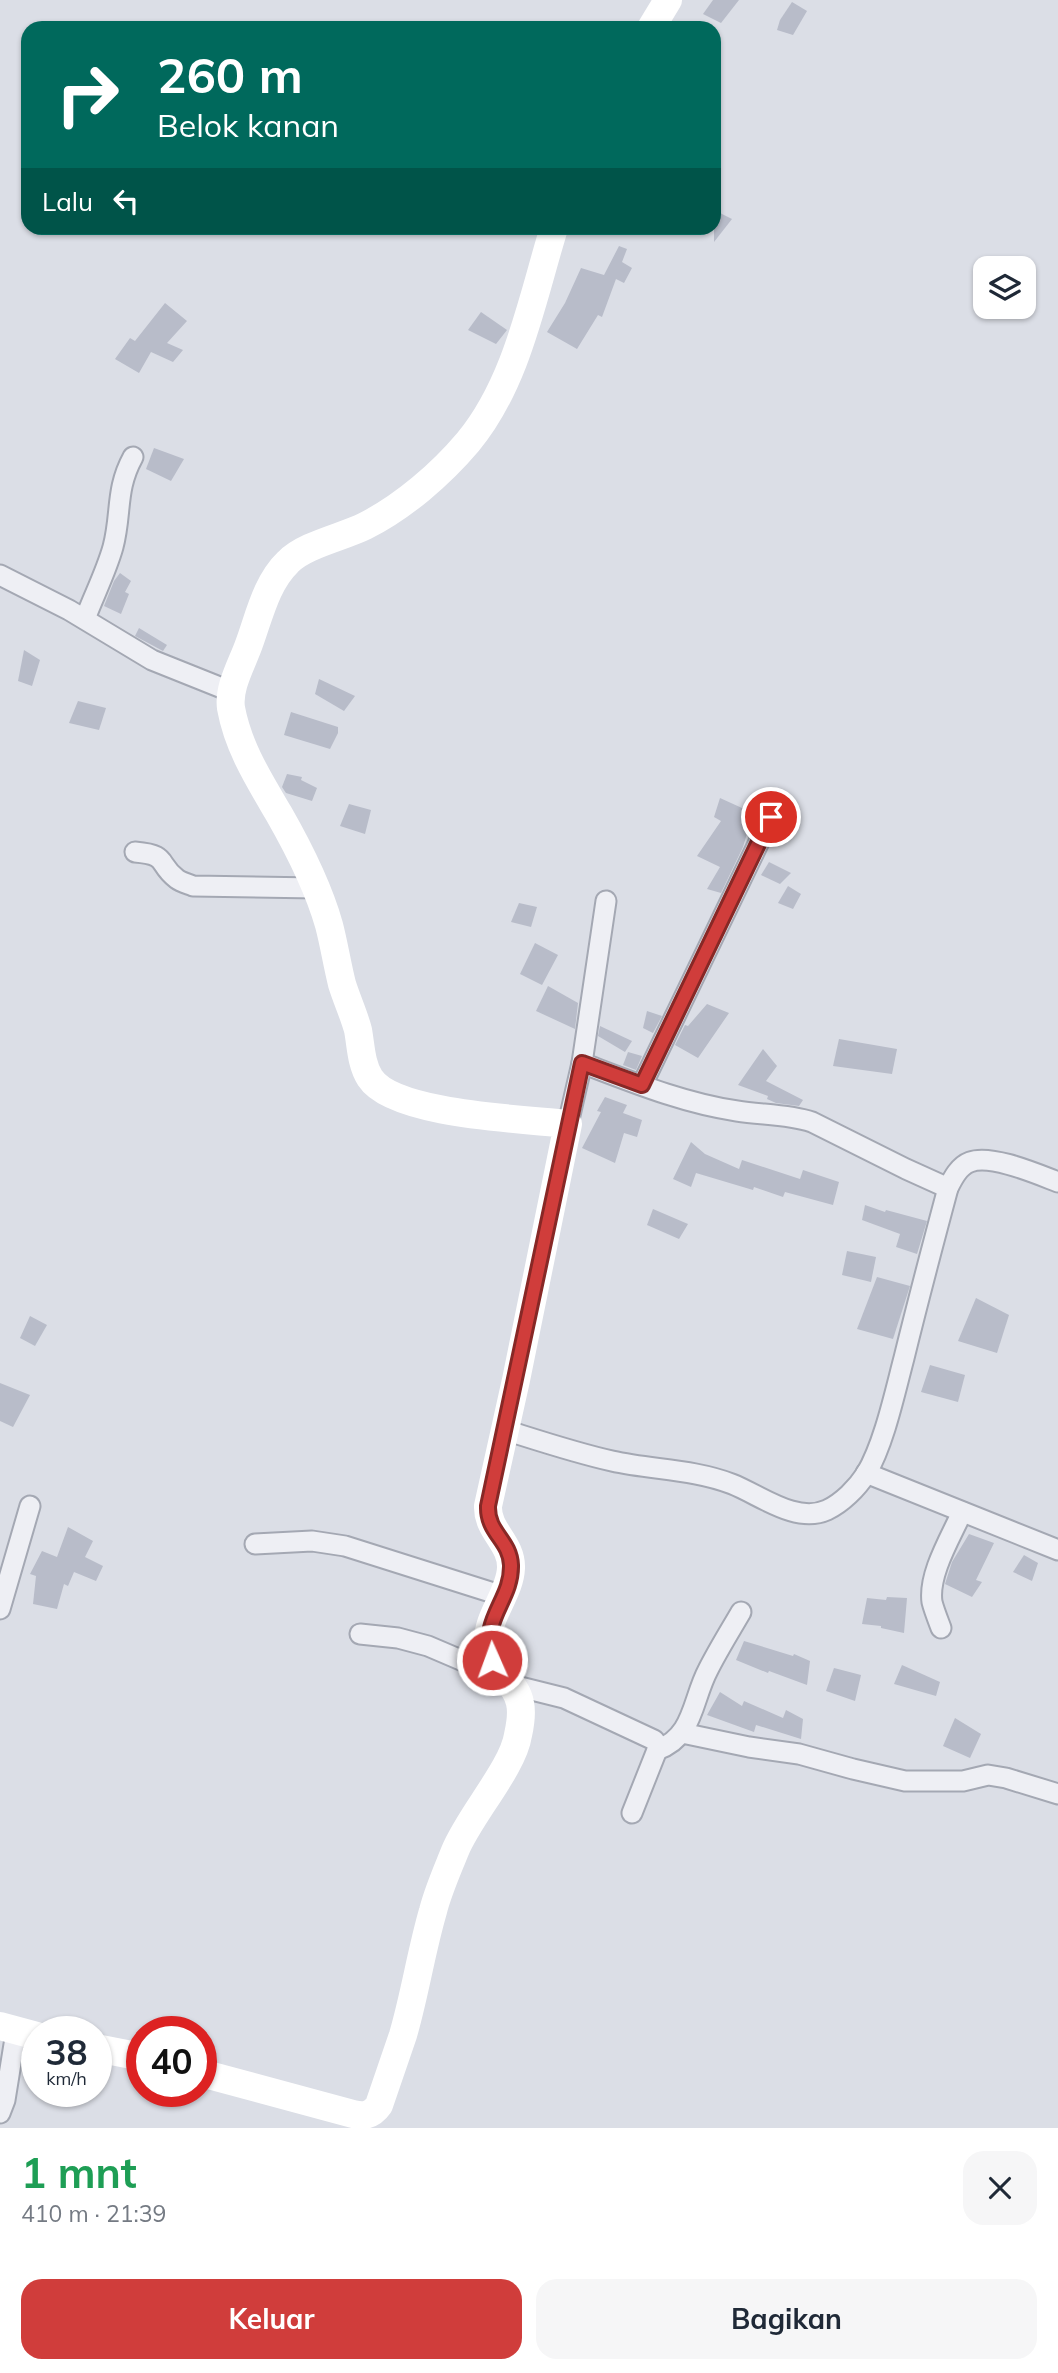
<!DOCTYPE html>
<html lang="id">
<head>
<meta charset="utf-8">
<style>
	body { margin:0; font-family:Mulish,sans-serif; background:#f6f6f7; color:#1f2937; height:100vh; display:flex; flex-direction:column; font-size:26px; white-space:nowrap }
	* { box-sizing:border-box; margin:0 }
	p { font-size:23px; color:#747a83 }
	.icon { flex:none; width:38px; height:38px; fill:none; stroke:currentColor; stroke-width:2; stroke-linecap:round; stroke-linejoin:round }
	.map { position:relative; height:2128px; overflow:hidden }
	.details { display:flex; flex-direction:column; background:#fff; flex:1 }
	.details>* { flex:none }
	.hud { position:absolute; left:21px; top:21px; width:700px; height:214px; border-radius:21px; box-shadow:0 2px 5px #0004; background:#00695c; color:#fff; overflow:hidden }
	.tools { position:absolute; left:973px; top:256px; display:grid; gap:14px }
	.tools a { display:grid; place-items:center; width:63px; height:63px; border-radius:14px; background:#fff; box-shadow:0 2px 5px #0004; font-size:35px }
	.speed { position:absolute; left:21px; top:2016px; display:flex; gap:14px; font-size:35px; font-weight:700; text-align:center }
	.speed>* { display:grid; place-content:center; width:91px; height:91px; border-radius:50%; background:#fff; box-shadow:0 2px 5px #0004; line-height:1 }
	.speed small { font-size:18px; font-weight:400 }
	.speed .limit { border:10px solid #d22; background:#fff; color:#111 }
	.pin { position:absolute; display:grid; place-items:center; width:60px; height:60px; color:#fff; margin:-30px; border:4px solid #fff; border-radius:50%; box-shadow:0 2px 7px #0007 }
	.me { position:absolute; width:77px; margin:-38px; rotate:358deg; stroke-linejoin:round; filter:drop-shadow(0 0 5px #0008) }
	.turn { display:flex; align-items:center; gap:24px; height:147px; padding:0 21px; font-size:32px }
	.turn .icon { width:91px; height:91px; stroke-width:2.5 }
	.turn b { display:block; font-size:49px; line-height:60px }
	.then { display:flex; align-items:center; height:66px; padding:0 21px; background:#0003; gap:14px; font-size:26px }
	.round { display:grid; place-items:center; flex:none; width:74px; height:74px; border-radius:21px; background:#f6f6f7 }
	.overview { display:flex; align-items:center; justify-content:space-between; height:119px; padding:0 21px }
	h1 { font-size:42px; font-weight:700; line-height:52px; color:#1e9e55 }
	.button { display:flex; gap:14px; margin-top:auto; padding:14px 21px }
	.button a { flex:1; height:80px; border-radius:21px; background:#d03d3b; color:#fff; font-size:28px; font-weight:700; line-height:80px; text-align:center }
	.button a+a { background:#f6f6f7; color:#1f2937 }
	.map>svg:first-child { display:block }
	.building { fill:#b8bcc9 }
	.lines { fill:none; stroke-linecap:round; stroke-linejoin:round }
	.street-casing { stroke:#a4a8b3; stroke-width:23 }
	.street { stroke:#eeeff4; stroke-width:19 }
	.secondary { stroke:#fff; stroke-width:28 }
	.route-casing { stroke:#872826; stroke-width:18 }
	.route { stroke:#d03d3b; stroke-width:12 }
</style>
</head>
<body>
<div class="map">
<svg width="1058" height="2128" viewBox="0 0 1058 2128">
	<rect width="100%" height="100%" fill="#dbdee6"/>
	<!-- building -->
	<g class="building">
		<path d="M713,0H739L721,23L703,14Z"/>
		<path d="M792,2L807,11L793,35L777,30L780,20Z"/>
		<path d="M714,210L732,219L714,242Z"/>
		<path d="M619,246L627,249L622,262L632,268L624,283L616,279L602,317L598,315L577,349L547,332L565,303L581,268L604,275Z"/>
		<path d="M165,303L187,321L167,343L183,350L173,362L151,352L139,373L115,359L130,338L135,341Z"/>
		<path d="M481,312L507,330L496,344L468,330Z"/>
		<path d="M154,448L184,459L171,481L146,469Z"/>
		<path d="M120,573L131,581L125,592L129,594L121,614L104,606L114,581Z"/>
		<path d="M139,628L167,645L163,651L135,636Z"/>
		<path d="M24,650L40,660L32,686L18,681Z"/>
		<path d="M319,679L355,696L344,711L315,694Z"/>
		<path d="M78,701L106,708L99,730L69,723Z"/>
		<path d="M291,712L338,727V733L330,749L284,735Z"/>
		<path d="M287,774L302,777L301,780L317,788L312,801L286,793L282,787Z"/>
		<path d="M720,798L753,813L743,847L721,893L707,889L720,867L697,856L721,821L714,817Z"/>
		<path d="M349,804L371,810L365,834L340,826Z"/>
		<path d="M769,862L791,873L780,884L761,875Z"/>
		<path d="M788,886L801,894L793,909L778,903Z"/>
		<path d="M519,903L537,907L531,927L511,922Z"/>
		<path d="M535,943L558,955L542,985L520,974Z"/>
		<path d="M548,986L578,1003L575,1029L536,1011Z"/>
		<path d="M707,1004L729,1013L698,1058L675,1045L685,1025L688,1026Z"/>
		<path d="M647,1011L662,1016L653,1033L643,1028Z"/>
		<path d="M600,1026L632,1041L625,1052L598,1036Z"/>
		<path d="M839,1039L897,1049L892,1074L833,1066Z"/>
		<path d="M763,1049L777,1066L766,1081L803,1100L799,1106L776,1103L767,1099L768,1096L738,1085Z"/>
		<path d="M628,1052L642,1056L636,1070L623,1065Z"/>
		<path d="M605,1097L627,1105L623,1113L642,1120L637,1137L624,1133L615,1163L582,1148L601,1112L597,1111Z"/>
		<path d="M691,1142L705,1154L739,1169L742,1160L800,1179L803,1170L839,1182L833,1205L785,1192L783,1197L754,1187L753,1190L696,1173L691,1187L673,1179Z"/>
		<path d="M865,1205L885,1212L886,1210L927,1221L917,1254L896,1247L900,1234L862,1220Z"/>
		<path d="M653,1209L688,1224L679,1239L647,1225Z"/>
		<path d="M847,1251L876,1257L871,1282L842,1275Z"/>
		<path d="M877,1277L910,1286L893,1339L857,1329Z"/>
		<path d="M976,1298L1009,1315L997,1353L958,1341Z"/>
		<path d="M30,1316L47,1325L35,1346L20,1338Z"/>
		<path d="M930,1365L965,1375L958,1402L921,1392Z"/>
		<path d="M0,1383L30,1395L13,1427L0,1421Z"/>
		<path d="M68,1527L93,1541L85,1557L103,1566L96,1581L74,1572L68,1586L64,1584L57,1609L33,1604L36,1576L30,1574L42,1551L57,1557Z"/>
		<path d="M969,1534L994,1543L976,1580L982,1582L972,1597L945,1584L952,1562Z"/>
		<path d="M1024,1555L1038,1563L1032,1581L1013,1572Z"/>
		<path d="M887,1597L907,1598L904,1633L881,1628V1626L862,1624L867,1598L886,1600Z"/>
		<path d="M744,1641L793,1656L794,1654L810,1661L807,1685L769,1671L768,1673L736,1660Z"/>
		<path d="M902,1665L940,1682L936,1696L894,1684Z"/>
		<path d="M834,1668L861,1675L855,1701L826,1691Z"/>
		<path d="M720,1692L742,1706L744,1701L783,1718L786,1710L803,1719L801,1739L756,1725L754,1732L707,1715Z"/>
		<path d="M955,1718L981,1734L970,1758L943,1746Z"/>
	</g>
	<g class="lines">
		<!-- street casing -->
		<g class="street-casing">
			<g id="street">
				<path d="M0,575L69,610L152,660L232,692"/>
				<path d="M85,619C94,595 106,572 113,547C122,513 115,490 133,457"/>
				<path d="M135,852C170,855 156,863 177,879C181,882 188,884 193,886L316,888"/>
				<path d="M582,1063L606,901"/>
				<path d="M642,1085L771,817"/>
				<path d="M568,1124L582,1063C632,1082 683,1103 737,1111C761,1115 788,1114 812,1122L906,1169L948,1188"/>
				<path d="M505,1430C540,1441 576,1453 612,1461C652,1470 693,1469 732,1484C760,1495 796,1524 827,1510C842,1503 857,1488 866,1474C884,1444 895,1392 904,1358C918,1301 933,1244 948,1188C953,1178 959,1166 970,1162C991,1154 1037,1174 1058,1182"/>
				<path d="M866,1473L1058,1550"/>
				<path d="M255,1544L312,1541L345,1546L503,1596"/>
				<path d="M0,1609L30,1506"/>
				<path d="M941,1628C938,1620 934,1610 932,1602C928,1574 951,1537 962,1512"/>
				<path d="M360,1634L398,1638L428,1646L503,1678"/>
				<path d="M512,1685L564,1698L654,1740L657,1744V1750L632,1813"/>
				<path d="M682,1733L749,1747L799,1754L853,1769L905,1781H963L988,1775L1006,1778L1058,1794"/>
				<path d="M657,1750C694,1737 692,1700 708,1670C718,1650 730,1631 741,1612"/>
				<path d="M0,2113L5,2100L16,2032"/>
			</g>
		</g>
		<!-- street -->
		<use href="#street" class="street"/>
		<!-- secondary -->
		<g class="secondary">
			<path d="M651,28L668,0"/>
			<path d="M0,2026L37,2036"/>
			<path d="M96,2048L142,2057"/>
			<path d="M201,2073L353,2114C365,2117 372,2115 379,2105C387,2082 395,2058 403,2035C415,1994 421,1952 433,1911C438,1891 447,1871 455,1851C469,1816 513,1768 518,1735C520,1726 522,1712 520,1703C516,1680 489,1669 488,1644C486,1617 510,1594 511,1568C512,1543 487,1531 488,1506L516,1380L568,1124C525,1119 394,1115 370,1078C361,1064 361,1046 358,1030C354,1015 347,1000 342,984C337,964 334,944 329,925C318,886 299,849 279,814C259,780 238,747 231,708C228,687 242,664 249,644C259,617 266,583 288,562C304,545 343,537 365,526C403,507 441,474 468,442C517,383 532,299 554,228"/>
		</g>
	</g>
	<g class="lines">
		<!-- route casing -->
		<g class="route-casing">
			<path id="route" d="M492,1660C480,1618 512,1601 511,1565C510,1540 487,1533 488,1506L582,1063L642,1085L771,817"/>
		</g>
		<!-- route -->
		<use href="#route" class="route"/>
	</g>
</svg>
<div class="tools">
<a><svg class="icon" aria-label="layers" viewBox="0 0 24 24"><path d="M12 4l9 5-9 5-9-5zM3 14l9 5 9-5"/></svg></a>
</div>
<div class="speed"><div>38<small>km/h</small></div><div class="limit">40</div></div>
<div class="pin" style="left:771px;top:817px;background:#d93025"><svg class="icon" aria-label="arrive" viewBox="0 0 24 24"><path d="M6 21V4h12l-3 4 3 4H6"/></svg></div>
<svg class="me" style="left:492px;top:1660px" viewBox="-20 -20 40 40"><circle r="17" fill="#d03d3b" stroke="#fff" stroke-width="3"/><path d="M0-11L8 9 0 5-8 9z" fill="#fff"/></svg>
<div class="hud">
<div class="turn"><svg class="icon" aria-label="right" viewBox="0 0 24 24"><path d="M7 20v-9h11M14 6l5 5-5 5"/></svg><div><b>260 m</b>Belok kanan</div></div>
<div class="then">Lalu<svg class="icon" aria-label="left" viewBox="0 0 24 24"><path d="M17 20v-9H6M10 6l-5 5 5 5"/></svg></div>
</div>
</div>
<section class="details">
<div class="overview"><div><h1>1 mnt</h1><p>410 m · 21:39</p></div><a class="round"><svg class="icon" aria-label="close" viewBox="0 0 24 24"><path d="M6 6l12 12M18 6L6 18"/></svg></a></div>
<div class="button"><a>Keluar</a><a>Bagikan</a></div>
</section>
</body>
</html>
